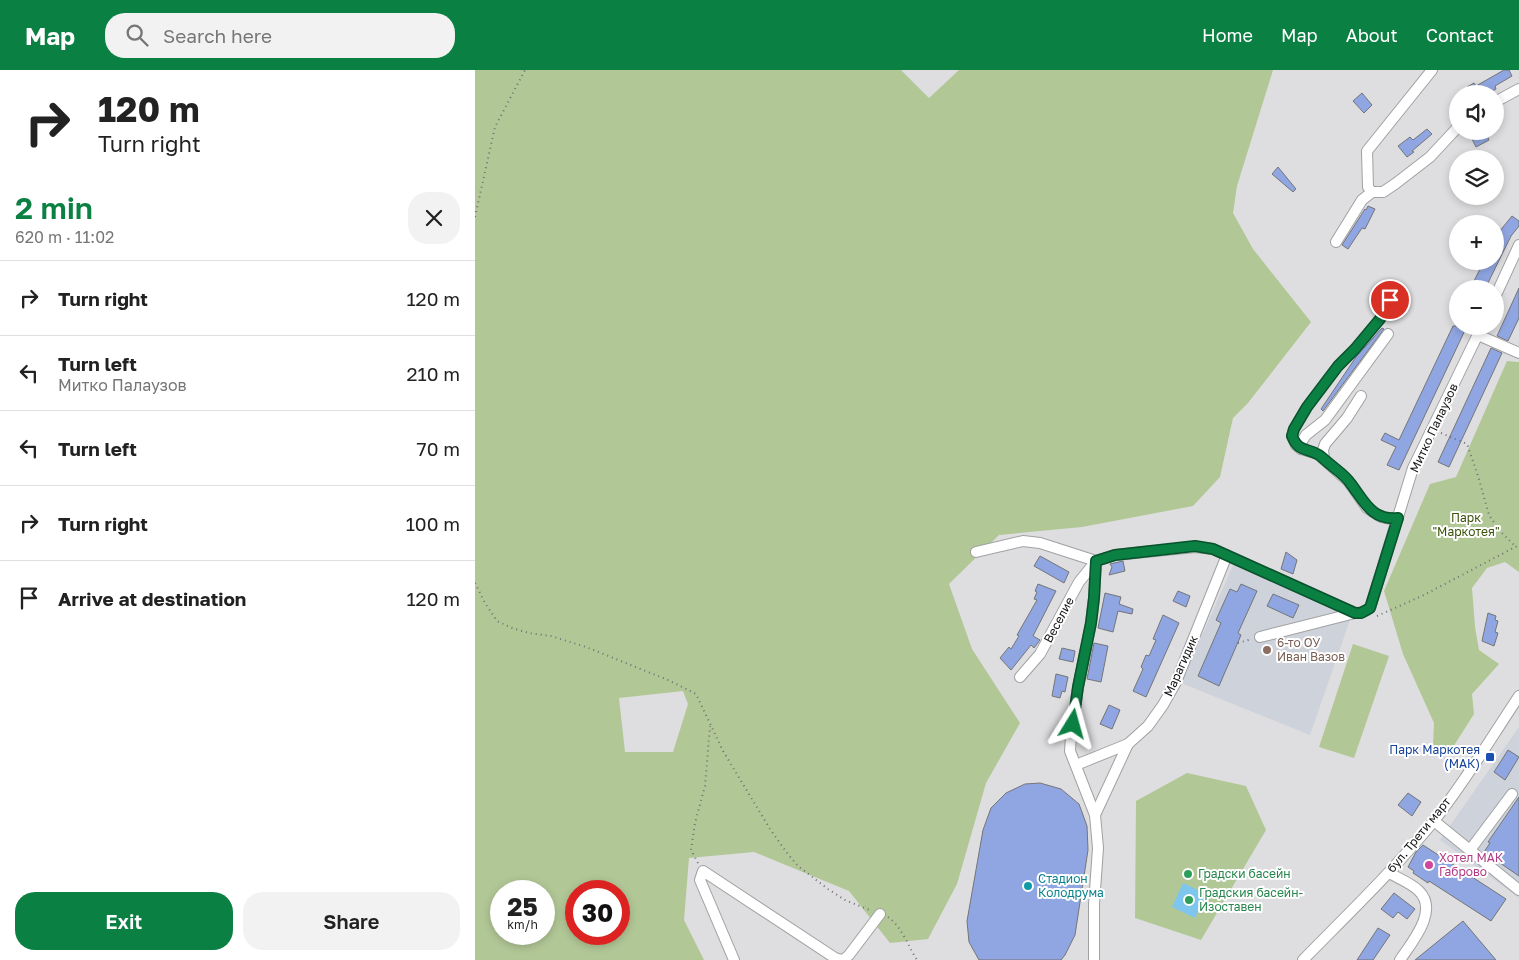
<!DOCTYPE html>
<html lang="en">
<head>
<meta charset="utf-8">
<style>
	body { margin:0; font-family:"Golos Text",sans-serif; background:#f2f2f2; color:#222; height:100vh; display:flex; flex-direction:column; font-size:19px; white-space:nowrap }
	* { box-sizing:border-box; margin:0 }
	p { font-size:16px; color:#767676 }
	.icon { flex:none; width:28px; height:28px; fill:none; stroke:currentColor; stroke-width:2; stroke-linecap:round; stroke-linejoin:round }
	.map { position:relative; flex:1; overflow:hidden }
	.panel { display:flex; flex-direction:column; background:#fff; width:475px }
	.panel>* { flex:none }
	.banner { background:#fff; color:#222; overflow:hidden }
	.tools { position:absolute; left:974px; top:15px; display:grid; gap:10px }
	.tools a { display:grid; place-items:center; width:55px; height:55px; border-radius:50%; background:#fff; box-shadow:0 2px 8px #0003; font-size:25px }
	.speed { position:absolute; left:15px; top:810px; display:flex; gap:10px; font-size:25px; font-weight:700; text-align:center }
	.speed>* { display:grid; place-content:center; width:65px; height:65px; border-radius:50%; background:#fff; box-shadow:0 2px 8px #0003; line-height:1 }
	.speed small { font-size:12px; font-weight:400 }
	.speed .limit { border:8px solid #d22; background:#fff; color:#111 }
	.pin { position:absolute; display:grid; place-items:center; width:42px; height:42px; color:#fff; margin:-21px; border:2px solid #fff; border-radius:50%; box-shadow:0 1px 5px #0007 }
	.me { position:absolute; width:55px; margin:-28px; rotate:8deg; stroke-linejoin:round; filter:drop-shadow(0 0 4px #0008) }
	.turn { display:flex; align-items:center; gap:18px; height:105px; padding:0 15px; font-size:22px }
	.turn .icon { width:65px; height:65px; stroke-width:2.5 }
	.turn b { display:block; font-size:35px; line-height:42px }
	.round { display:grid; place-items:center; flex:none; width:52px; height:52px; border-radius:20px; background:#f2f2f2 }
	.overview { display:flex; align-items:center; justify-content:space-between; height:85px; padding:0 15px }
	h1 { font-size:30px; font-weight:600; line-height:38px; color:#0b8043 }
	.primary-button { display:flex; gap:10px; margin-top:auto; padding:10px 15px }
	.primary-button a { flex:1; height:58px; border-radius:20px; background:#0b8043; color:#fff; font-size:20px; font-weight:600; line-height:58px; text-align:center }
	.primary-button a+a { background:#f2f2f2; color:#222 }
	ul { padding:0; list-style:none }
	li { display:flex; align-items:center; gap:15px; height:75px; padding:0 15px; border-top:1px solid #e0e0e0 }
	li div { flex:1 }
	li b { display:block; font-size:19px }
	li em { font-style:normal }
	header { display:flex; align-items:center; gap:30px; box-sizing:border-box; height:70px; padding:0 25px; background:#0b8043; color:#fff }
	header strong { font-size:24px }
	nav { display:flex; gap:28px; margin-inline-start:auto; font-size:18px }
	.search { width:350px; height:45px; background:#f2f2f2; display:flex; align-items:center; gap:12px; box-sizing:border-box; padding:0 18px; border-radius:20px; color:#767676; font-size:19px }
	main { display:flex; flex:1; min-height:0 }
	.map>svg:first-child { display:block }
	.built { fill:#ced2db }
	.green { fill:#b2c796; fill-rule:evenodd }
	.water { fill:#7ec6ed }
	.building { fill:#90a6e2; stroke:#747576 }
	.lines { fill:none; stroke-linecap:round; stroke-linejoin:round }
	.minor-casing { stroke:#a0a1a2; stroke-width:12 }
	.path { stroke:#717172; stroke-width:2; stroke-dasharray:1 4; stroke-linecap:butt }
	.minor { stroke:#fff; stroke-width:10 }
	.route-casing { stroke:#07532c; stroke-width:12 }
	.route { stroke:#0b8043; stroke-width:9 }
	.education-dot { fill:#8d6e63; stroke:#fff; stroke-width:2 }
	.transit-dot { fill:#1a4fb4; stroke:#fff; stroke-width:2 }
	.hotel-dot { fill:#d1479c; stroke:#fff; stroke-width:2 }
	.leisure-dot { fill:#2e9e5b; stroke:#fff; stroke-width:2 }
	.culture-dot { fill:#0f9aa8; stroke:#fff; stroke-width:2 }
	.labels { text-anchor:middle; stroke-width:4; stroke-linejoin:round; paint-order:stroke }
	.street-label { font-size:12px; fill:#131314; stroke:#fff }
	.park-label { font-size:12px; fill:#3b5109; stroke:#fff }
	.education-label { font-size:12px; fill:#785e54; stroke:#fff; text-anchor:start }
	.transit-label { font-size:12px; fill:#164399; stroke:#fff; text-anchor:end }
	.hotel-label { font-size:12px; fill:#b23c85; stroke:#fff; text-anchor:start }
	.leisure-label { font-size:12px; fill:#27864d; stroke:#fff; text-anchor:start }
	.culture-label { font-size:12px; fill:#0d838f; stroke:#fff; text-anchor:start }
</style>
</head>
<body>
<header>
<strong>Map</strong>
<div class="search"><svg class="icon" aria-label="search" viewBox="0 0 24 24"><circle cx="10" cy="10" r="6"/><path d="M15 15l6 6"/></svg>Search here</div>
<nav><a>Home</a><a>Map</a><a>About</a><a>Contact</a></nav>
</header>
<main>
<section class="panel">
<div class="banner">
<div class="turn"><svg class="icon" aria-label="right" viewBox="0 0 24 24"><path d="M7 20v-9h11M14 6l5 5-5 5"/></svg><div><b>120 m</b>Turn right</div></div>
</div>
<div class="overview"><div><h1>2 min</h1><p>620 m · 11:02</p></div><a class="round"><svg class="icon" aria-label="close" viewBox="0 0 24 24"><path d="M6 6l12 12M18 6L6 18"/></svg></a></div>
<ul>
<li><svg class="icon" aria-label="right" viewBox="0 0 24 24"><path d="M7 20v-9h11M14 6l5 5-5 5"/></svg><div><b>Turn right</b></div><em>120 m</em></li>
<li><svg class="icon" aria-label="left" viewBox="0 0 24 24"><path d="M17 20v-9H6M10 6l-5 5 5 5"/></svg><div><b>Turn left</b><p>Митко Палаузов</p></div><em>210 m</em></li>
<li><svg class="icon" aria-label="left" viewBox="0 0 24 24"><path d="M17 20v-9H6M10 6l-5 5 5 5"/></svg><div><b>Turn left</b></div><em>70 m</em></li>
<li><svg class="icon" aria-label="right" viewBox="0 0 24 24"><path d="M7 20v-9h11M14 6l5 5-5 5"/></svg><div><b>Turn right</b></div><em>100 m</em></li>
<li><svg class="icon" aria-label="arrive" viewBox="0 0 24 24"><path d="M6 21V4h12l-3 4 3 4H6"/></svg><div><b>Arrive at destination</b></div><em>120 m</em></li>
</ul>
<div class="primary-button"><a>Exit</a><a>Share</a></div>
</section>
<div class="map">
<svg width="1044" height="890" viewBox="0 0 1044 890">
	<rect width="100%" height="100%" fill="#dedee0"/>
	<!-- built -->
	<g class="built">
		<path d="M759,493L876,547L835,665L706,613Z"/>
		<path d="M1044,657V828L965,770Z"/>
	</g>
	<!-- green -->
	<g class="green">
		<path d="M0,0H426L454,28L484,0H798L762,116L758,143L778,179L836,252L773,333L758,348L745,407L718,436L607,457L524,465L474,514L497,579L545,653L511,713L482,814L453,869L415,873L374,821L279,782L214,788L209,850L229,890H0ZM208,621L213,634L198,682H150L144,628ZM26,821H69V864H26ZM101,821H144V864H101Z"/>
		<path d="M1032,291L1044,292V502L1030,492L1012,498L997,518L1000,557L1004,580L1024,594L997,624L999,644L973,685L958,676L959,653L928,584L909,521L955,414L981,407Z"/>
		<path d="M878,574L914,586L879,688L844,677Z"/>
		<path d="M712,703L771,716L791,760L726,870L660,848L661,731Z"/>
	</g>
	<!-- water -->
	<path class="water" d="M708,813L731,824L720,848L697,837Z"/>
	<!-- building -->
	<g class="building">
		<path d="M1029,0H1034L1037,6L1020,16L1021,19L1012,24H987L994,20L992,17L999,13L1001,16Z"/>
		<path d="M887,23L897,35L889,43L878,31Z"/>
		<path d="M952,59L957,64L937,81L939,82L932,87L923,76L935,67L938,70Z"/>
		<path d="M993,61H1010L1014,70L1001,77Z"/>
		<path d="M803,97L821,119L818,122L797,104Z"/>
		<path d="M893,136L900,139L890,159L887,158L873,179L867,175L890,139L891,140Z"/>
		<path d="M1037,146L1044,151V156L1036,166L1010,219H995L1009,191H1020V170L1024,162Z"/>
		<path d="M1044,218V248L1033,271L1022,266Z"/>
		<path d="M978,256H992L924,400L912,395L921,377L906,370L910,363L924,370Z"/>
		<path d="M907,258L909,259L848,341L846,339L881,287Z"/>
		<path d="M1016,278L1027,283L974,397L963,392Z"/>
		<path d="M811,482L822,490L818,504L806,499Z"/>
		<path d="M565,486L594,502L589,513L559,496Z"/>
		<path d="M648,491L650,501L634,505L637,497L635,494Z"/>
		<path d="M563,514L581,521L558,566L565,570L559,578L556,575L536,600L525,588L534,577L536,579L544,566L542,565L562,530L559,529L562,522L560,521Z"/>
		<path d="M766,514L782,521L763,563L766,565L744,616L723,606L746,553L741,550L755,519L762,522Z"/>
		<path d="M703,521L715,526L711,537L698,531Z"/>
		<path d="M630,523L646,527L644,534L658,539L657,544L643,541L638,562L623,558Z"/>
		<path d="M798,524L824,535L818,548L792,536Z"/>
		<path d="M1013,543L1021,546L1020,550L1023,551L1020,562L1023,563L1019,576L1007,571Z"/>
		<path d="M688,545L704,553L671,627L658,621L668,599L666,597L671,585L674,586L681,570L678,569Z"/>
		<path d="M619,573L633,576L626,612L612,609Z"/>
		<path d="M587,578L600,581L598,592L584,589Z"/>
		<path d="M581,604L593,607L590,622L587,621L585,628L577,626Z"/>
		<path d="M634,635L645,640L637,659L625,654Z"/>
		<path d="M1033,680L1044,687L1030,710L1019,702Z"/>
		<path d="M565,713L586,719L604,734L612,756L613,780L600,865L590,885L586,890H504L494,872L492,851L508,760L516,738L531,723L550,714Z"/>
		<path d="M933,723L946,732L937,746L923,735Z"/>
		<path d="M1044,727V806L1009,782L1015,773L1013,772Z"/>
		<path d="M948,775L1031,829L1016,851L954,811L953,813L938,803L939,801L933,797L941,782Z"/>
		<path d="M919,823L940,839L932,849L923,842L918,848L906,839Z"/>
		<path d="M988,851L1021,890H940Z"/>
		<path d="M903,858L915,865L898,890H882Z"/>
	</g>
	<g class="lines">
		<!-- minor casing -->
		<g class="minor-casing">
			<g id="minor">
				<path d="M1020,32L1044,19"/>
				<path d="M897,122L893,117L892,81L957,0"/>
				<path d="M861,172L887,130L897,122H908L920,114L955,87L982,58"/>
				<path d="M1020,227L1044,175"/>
				<path d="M915,230L905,249L880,279L863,296L832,337L819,359L817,366L821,375L826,379L843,384L874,412L892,438L906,447L915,449L923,448"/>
				<path d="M1003,265L1044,283"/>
				<path d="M826,379L827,371L831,365L850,350L913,264"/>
				<path d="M849,389L848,380L850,374L872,348L886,326"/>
				<path d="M501,482L548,471L565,473L621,491L640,485L720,477L738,479L880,543C886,543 890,542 895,538L938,398L1007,256"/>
				<path d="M785,567L880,543"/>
				<path d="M545,607L565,584L604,512L621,491"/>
				<path d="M601,695L653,674L673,656L688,635L701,612L752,485"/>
				<path d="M620,745L653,674"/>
				<path d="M959,751L1044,820"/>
				<path d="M995,780L1037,724"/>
				<path d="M914,803C923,808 936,813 944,821C964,841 937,872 925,890"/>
				<path d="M259,890L225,810L228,801L360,888L367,890"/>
				<path d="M368,890L374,885L405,844"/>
				<path d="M619,890V834L623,778L620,745L595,681L596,666L603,617L616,553L619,528L621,491"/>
				<path d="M828,890C872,845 918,801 958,752C990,712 1016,668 1044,626"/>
			</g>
		</g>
		<!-- path -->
		<g class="path">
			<path d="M0,147L20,57L50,0"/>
			<path d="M966,363L992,374L1003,406L1014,445L1024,460L1040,476"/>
			<path d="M0,513L10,533L22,551L37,558L54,563L76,566L111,577L193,610L221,624L248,681L295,759L312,783L323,796L353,819L370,830L397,841"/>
			<path d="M902,546L949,525L1044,475"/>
			<path d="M763,573L777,569"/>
			<path d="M223,793L216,780L220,753L230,716L235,656"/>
			<path d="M413,847C427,857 433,876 442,890"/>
		</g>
		<!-- minor -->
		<use href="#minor" class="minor"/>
	</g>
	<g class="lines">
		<!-- route casing -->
		<g class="route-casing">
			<path id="route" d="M598,654L603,617L616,553L619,528L621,491L640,485L720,476L738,479L880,543H886L895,538L923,448C897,451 889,431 876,414C871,406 863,401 856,395C852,392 848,388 844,385C831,377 824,383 817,366L819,359L832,337L863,296L880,279L905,249L915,230"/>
		</g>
		<!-- route -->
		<use href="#route" class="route"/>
	</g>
	<!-- markers -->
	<circle class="education-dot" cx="792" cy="580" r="5"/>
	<rect class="transit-dot" x="1010" y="682" width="10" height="10" rx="2.5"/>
	<circle class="hotel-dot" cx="954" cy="795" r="5"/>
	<g class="leisure-dot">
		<circle cx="713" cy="804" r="5"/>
		<circle cx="714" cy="830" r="5"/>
	</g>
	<circle class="culture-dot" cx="553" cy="816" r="5"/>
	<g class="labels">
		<!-- street labels -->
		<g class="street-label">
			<text transform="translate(959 358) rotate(-65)" y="4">Митко Палаузов</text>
			<text transform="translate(584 550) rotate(-62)" y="4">Веселие</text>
			<text transform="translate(706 596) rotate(-66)" y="4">Марагидик</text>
			<text transform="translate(944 765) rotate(-51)" y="4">бул. Трети март</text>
		</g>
		<!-- park labels -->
		<g class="park-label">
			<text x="991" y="452">Парк<tspan x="991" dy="14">"Маркотея"</tspan></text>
		</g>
		<!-- education labels -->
		<g class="education-label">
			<text x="802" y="577">6-то ОУ<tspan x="802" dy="14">Иван Вазов</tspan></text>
		</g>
		<!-- transit labels -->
		<g class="transit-label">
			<text x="1005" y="684">Парк Маркотея<tspan x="1005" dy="14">(МАК)</tspan></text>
		</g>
		<!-- hotel labels -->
		<g class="hotel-label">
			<text x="964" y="792">Хотел МАК<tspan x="964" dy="14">Габрово</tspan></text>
		</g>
		<!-- leisure labels -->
		<g class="leisure-label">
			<text x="723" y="808">Градски басейн</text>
			<text x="724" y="827">Градския басейн-<tspan x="724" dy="14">Изоставен</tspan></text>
		</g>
		<!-- culture labels -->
		<g class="culture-label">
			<text x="563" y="813">Стадион<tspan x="563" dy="14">Колодрума</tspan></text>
		</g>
	</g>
</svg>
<div class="tools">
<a><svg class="icon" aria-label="sound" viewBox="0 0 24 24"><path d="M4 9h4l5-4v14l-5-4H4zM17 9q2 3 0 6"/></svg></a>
<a><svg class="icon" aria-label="layers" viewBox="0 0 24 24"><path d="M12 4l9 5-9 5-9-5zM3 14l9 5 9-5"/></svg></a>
<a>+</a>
<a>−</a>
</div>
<div class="speed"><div>25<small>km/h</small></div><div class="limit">30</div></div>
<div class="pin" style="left:915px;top:230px;background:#d93025"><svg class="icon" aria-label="arrive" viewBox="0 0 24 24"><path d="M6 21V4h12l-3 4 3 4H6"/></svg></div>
<svg class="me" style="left:598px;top:654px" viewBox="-20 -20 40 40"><path d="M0-17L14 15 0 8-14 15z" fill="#0b8043" stroke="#fff" stroke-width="4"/></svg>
</div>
</main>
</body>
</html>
